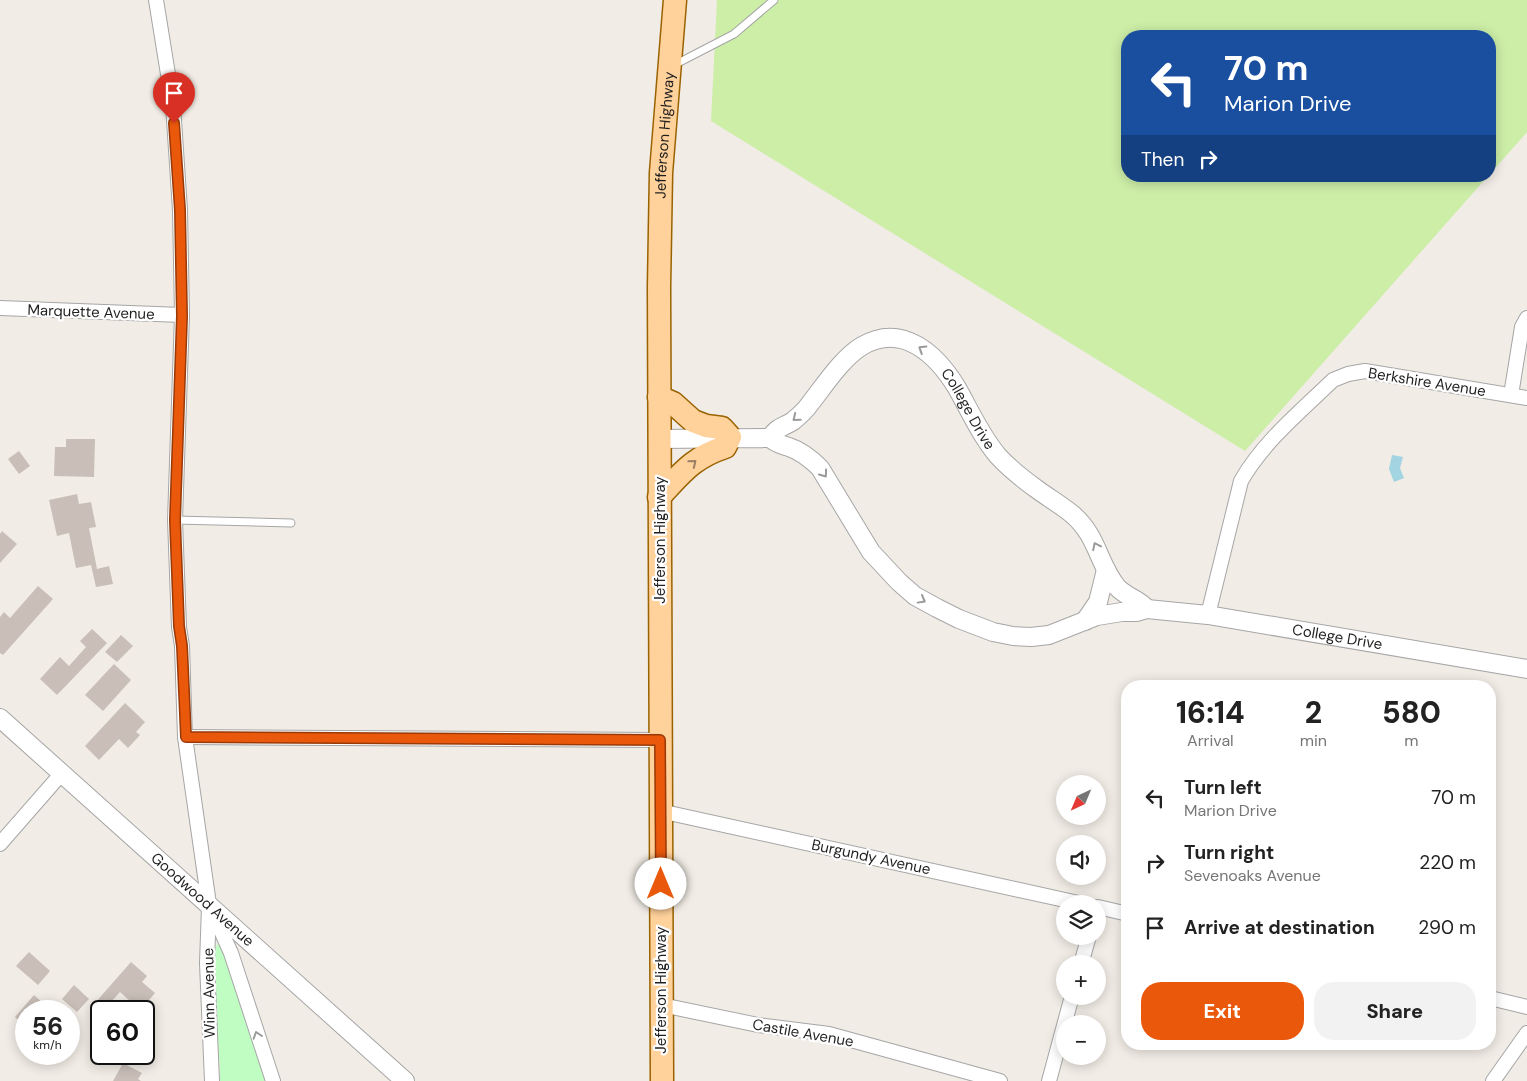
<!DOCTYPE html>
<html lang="en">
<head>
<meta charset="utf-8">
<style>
	body { margin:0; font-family:"DM Sans",sans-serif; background:#f2f2f2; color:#222; height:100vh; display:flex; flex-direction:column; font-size:19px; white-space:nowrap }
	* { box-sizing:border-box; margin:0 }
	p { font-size:16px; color:#767676 }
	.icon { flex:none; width:28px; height:28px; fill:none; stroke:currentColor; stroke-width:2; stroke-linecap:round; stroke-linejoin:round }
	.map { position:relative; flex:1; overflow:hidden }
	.sheet { position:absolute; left:1121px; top:680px; width:375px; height:370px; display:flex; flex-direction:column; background:#fff; border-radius:20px; box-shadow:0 2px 12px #0003 }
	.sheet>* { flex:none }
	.hud { position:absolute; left:1121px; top:30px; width:375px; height:152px; border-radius:20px; box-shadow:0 2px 12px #0003; background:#1a4fa0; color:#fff; overflow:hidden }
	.needle { width:32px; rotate:224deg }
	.controls { position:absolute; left:1056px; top:775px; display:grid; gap:10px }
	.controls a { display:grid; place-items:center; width:50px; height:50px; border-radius:50%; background:#fff; box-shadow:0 2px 12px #0003; font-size:25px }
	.speed { position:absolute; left:15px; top:1000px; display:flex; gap:10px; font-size:25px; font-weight:700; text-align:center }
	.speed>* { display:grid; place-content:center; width:65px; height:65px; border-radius:50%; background:#fff; box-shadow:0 2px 12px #0003; line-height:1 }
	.speed small { font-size:12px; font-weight:400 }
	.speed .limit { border:2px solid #111; border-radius:8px; background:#fff; color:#111 }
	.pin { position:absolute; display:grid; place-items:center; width:42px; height:42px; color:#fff; margin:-51px -21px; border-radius:50% 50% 50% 0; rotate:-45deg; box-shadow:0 0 5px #0007 }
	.pin .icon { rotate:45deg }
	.me { position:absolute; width:55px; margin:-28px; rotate:0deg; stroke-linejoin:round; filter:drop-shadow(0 0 4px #0008) }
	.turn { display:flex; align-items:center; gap:18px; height:105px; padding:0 20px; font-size:22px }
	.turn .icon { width:65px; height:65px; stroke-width:2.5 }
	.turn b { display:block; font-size:35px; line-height:42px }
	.then { display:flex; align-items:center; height:48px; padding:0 20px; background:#0003; gap:10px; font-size:19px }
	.eta { display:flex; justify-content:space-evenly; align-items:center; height:85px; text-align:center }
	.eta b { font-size:30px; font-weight:800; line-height:35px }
	.cta { display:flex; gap:10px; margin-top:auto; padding:10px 20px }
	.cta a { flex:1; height:58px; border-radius:20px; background:#ea580c; color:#fff; font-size:20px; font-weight:800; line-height:58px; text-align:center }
	.cta a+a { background:#f2f2f2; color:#222 }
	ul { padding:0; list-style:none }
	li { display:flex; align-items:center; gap:15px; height:65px; padding:0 20px }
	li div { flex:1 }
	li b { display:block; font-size:19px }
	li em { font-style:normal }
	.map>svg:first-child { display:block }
	.grass { fill:#cceea7 }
	.park { fill:#bffdc3 }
	.water { fill:#a2d4e1 }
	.building { fill:#c9beb8 }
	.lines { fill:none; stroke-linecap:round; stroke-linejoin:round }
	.service-casing { stroke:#a6a6a6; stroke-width:9 }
	.minor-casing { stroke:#a6a6a6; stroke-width:16 }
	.tertiary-casing { stroke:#a6a6a6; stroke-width:20 }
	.primary-casing { stroke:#9a6300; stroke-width:25 }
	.service { stroke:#fff; stroke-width:7 }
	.minor { stroke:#fff; stroke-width:14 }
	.tertiary { stroke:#fff; stroke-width:18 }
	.primary { stroke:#ffd19b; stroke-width:22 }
	.oneway { stroke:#9a9a9a }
	.oneway2 { stroke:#9a8163 }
	.route-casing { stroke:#983908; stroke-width:12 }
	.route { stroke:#ea580c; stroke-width:9 }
	.labels { text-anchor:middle; stroke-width:4.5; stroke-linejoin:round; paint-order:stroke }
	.street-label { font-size:15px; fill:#1f1f1f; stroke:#fff }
</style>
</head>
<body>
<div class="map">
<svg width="1527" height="1081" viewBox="0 0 1527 1081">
	<rect width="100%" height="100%" fill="#f1ece5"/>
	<!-- grass -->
	<path class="grass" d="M717,0H1527V132L1490,174V36H1128V176H1488L1245,451L711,121Z"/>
	<!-- park -->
	<path class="park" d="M219,943L223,944L266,1081H218L220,1072L212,951Z"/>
	<!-- water -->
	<path class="water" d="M1392,455L1403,457L1400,468L1404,478L1394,482L1389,469Z"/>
	<!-- building -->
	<g class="building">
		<path d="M66,439H95L94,477L54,476L55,447H66Z"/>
		<path d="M19,451L30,466L19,474L8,459Z"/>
		<path d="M77,494L79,504L91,502L96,527L89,528L97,569L109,566L113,584L96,587L91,565L76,568L69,533L57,536L49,500Z"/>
		<path d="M2,531L17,544L0,563V534Z"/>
		<path d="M38,586L53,599L3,655L0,653V617L4,612L10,618Z"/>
		<path d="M92,629L107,643L57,695L40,679L60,657L69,666L86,647L80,641Z"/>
		<path d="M121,635L133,646L117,662L105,652Z"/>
		<path d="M114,664L131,680L103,711L85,695Z"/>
		<path d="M125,703L145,722L136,732L140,735L128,748L119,739L99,760L85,746Z"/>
		<path d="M29,952L50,971L38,985L16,966Z"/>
		<path d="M131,962L147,976L142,982L155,993L140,1010L120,992L104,1010L95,1003Z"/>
		<path d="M74,985L89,999L77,1012L62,999Z"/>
		<path d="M34,995L45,1005L40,1011H26V1027L15,1017Z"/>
		<path d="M123,1063L142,1073L138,1079L141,1081H113Z"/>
	</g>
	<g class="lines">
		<!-- service casing -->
		<g class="service-casing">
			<g id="service">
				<path d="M674,65L734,34L774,0"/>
				<path d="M175,520L291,523"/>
			</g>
		</g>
		<!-- minor casing -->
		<g class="minor-casing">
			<g id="minor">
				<path d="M156,0L173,105L180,210L182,315L175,520L179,627L182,646L185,737L209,904L231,953L273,1081"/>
				<path d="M0,308L182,315"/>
				<path d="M1511,395L1522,327L1527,318"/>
				<path d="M1208,615L1241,481C1263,442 1301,411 1333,380L1348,374L1365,371L1527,398"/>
				<path d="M185,737L660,740"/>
				<path d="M660,811L1083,904"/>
				<path d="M0,844L62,773"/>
				<path d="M209,907L207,963L212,1081"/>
				<path d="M1098,907L1128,914"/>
				<path d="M1081,964L1089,936"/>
				<path d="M1490,998L1527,1007"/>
				<path d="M662,1005L758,1025L829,1034L1000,1081"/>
				<path d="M1049,1081L1072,996"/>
				<path d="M1493,1081L1527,1033"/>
			</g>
		</g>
		<!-- tertiary casing -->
		<g class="tertiary-casing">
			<g id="tertiary">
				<path id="s1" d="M770,438C778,426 782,428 793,421C799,416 805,411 809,405C824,386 842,358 862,346C903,322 937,355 957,388C970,411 981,436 998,456C1010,469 1024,480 1038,490C1049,498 1061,505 1072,514C1098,536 1098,564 1117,587C1127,598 1138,598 1147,609"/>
				<path id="s2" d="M659,439L770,438C776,444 781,444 789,447C801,451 811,459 820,468L871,552L899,582L915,596L937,608L959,619L993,632L1013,636L1031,637L1049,635L1097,616L1122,612H1137L1147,609L1208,615L1527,669"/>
				<path d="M1085,621L1098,602L1106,570"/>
				<path id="s3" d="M0,718L405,1081"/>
			</g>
		</g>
		<!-- primary casing -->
		<g class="primary-casing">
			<g id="primary">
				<path d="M659,397L673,403L693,421L706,426L722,428L730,437L725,447C692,458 682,473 659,497"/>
				<path id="s4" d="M662,1081L659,287L661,173L675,0"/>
			</g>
		</g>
		<!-- service -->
		<use href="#service" class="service"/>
		<!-- minor -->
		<use href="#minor" class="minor"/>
		<!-- tertiary -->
		<use href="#tertiary" class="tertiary"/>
		<!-- primary -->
		<use href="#primary" class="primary"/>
	</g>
	<!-- one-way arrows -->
	<defs><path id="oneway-chevron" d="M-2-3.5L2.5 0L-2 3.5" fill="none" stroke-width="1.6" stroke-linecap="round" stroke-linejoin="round" transform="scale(1.25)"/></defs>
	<g class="oneway">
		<use href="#oneway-chevron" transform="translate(922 349) rotate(-148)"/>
		<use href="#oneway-chevron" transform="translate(796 418) rotate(141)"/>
		<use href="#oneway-chevron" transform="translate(824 474) rotate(54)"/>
		<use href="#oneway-chevron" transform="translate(1096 546) rotate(-116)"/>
		<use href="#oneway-chevron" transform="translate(922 600) rotate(29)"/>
		<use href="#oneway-chevron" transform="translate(257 1035) rotate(-108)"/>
	</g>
	<use class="oneway2" href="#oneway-chevron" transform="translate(693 463) rotate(-39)"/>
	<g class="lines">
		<!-- route casing -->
		<g class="route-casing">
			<path id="route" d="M174,123L180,210L182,316L175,520L179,626L182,646L186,737L660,740L661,884"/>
		</g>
		<!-- route -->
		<use href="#route" class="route"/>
	</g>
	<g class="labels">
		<!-- street labels -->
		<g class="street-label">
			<text dy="5" stroke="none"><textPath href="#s4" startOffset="946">Jefferson Highway</textPath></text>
			<text transform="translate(91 312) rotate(2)" y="5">Marquette Avenue</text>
			<text transform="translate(1427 382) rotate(9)" y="5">Berkshire Avenue</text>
			<text dy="5" stroke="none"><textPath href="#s1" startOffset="272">College Drive</textPath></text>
			<text transform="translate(660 540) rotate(-90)" y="5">Jefferson Highway</text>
			<text dy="5" stroke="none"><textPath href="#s2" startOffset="768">College Drive</textPath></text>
			<text transform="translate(871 857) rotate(12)" y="5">Burgundy Avenue</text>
			<text dy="5" stroke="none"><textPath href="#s3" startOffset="272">Goodwood Avenue</textPath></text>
			<text transform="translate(661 990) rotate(-90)" y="5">Jefferson Highway</text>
			<text transform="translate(209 993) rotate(-91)" y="5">Winn Avenue</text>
			<text transform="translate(803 1033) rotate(10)" y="5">Castile Avenue</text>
		</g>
	</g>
</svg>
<div class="controls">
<a><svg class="needle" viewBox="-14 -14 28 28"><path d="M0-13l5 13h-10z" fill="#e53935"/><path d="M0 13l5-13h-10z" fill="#767676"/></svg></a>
<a><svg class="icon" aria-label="sound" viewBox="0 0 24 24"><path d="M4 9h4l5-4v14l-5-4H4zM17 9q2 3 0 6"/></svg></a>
<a><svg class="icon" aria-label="layers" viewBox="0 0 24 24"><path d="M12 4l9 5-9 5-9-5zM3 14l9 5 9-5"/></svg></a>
<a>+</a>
<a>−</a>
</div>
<div class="speed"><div>56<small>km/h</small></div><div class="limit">60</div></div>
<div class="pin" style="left:174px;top:123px;background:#d93025"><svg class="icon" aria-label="arrive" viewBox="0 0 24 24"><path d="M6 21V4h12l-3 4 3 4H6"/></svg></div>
<svg class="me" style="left:661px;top:884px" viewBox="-20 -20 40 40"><circle r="19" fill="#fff"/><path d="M0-13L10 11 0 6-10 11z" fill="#ea580c"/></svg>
<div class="hud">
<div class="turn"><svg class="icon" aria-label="left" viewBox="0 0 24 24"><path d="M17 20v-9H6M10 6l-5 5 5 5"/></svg><div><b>70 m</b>Marion Drive</div></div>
<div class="then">Then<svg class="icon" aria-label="right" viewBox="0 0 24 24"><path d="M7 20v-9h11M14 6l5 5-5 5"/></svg></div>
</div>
<section class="sheet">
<div class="eta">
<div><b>16:14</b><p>Arrival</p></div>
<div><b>2</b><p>min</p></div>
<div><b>580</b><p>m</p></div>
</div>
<ul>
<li><svg class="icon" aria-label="left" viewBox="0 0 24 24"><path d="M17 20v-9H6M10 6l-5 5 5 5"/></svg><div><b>Turn left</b><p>Marion Drive</p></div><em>70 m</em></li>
<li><svg class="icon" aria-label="right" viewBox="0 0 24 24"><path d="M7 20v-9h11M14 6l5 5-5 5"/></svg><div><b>Turn right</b><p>Sevenoaks Avenue</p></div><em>220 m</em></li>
<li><svg class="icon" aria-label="arrive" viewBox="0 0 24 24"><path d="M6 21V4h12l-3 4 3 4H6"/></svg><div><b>Arrive at destination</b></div><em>290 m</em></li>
</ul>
<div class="cta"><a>Exit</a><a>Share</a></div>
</section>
</div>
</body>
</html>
